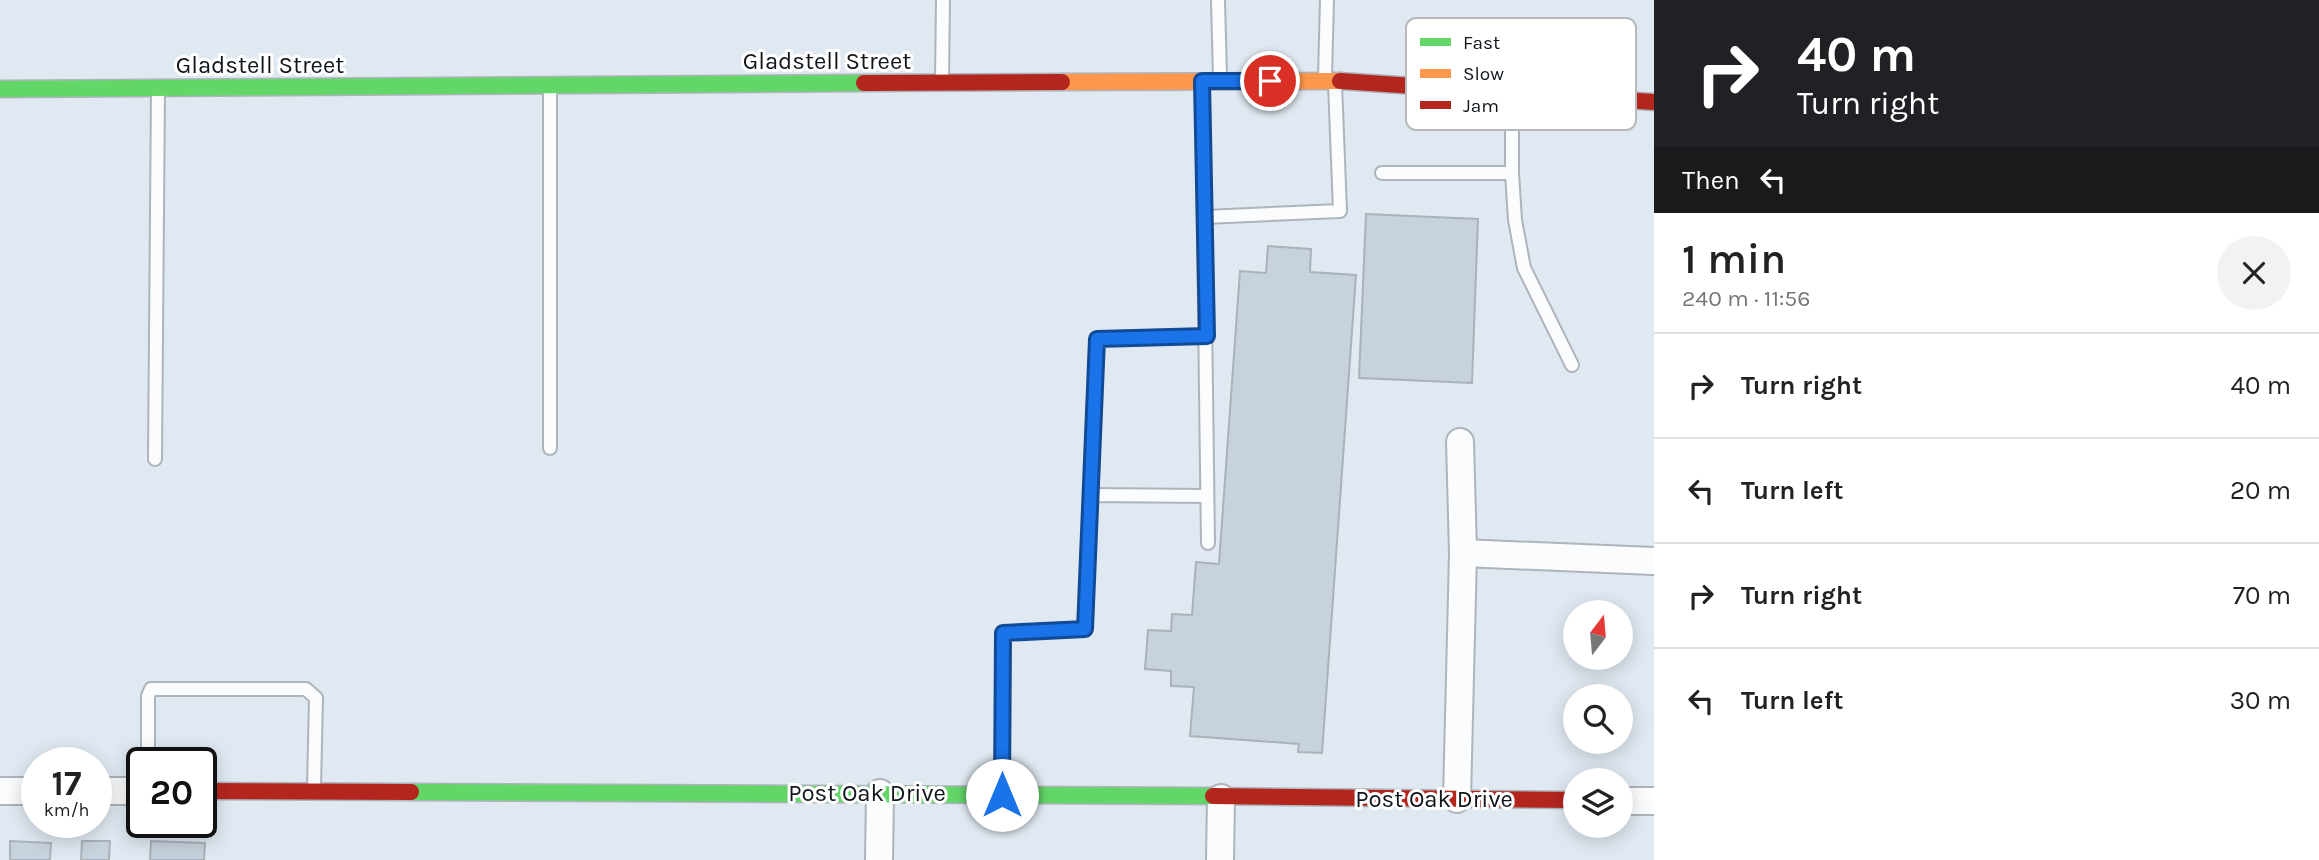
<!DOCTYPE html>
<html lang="en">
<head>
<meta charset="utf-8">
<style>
	body { margin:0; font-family:Karla,sans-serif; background:#f2f2f2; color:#222; height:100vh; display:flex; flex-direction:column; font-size:26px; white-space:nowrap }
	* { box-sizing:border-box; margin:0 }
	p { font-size:23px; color:#767676 }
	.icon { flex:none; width:38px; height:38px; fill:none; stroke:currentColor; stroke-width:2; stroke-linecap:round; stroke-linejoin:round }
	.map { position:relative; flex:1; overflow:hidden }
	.drawer { display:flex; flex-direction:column; background:#fff; width:665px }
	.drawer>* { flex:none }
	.banner { background:#202124; color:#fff; overflow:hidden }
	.needle { width:46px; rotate:16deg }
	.tools { position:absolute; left:1563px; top:600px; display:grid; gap:14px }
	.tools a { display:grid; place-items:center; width:70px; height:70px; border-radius:50%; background:#fff; box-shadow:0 4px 18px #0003; font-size:35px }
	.speed { position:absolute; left:21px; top:747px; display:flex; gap:14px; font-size:35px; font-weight:700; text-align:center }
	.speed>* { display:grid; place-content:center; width:91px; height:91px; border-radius:50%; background:#fff; box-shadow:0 4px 18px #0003; line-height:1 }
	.speed small { font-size:18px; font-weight:400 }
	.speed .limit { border:4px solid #111; border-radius:10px; background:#fff; color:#111 }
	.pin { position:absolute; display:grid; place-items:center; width:60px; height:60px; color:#fff; margin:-30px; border:4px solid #fff; border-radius:50%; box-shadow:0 2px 7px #0007 }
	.me { position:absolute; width:77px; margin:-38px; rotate:0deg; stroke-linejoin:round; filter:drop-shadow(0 0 5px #0008) }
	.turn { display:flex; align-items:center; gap:24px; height:147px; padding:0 28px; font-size:32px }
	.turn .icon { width:91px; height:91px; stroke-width:2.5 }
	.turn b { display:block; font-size:49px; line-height:60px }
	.then { display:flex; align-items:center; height:66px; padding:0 28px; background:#0003; gap:14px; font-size:26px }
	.round { display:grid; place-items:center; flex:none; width:74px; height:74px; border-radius:37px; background:#f2f2f2 }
	.head { display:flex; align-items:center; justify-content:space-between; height:119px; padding:0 28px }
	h1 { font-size:42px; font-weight:600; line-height:52px }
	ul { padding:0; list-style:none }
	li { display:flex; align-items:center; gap:21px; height:105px; padding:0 28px; border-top:2px solid #e0e0e0 }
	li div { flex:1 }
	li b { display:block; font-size:26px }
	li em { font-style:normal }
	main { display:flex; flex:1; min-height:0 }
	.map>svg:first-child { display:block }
	.building { fill:#c6d2dd; stroke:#abb1b8; stroke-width:2 }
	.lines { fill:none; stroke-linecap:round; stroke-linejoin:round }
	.lane-casing { stroke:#adb4bb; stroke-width:16 }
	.street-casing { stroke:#adb4bb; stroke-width:30 }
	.fast-casing { stroke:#adb4bb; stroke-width:19 }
	.slow-casing { stroke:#adb4bb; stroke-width:19 }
	.jam-casing { stroke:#adb4bb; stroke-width:19 }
	.lane { stroke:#fafcfd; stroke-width:12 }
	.street { stroke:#fafcfd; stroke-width:26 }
	.fast { stroke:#63d668; stroke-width:16 }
	.slow { stroke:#ff974d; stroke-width:16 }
	.jam { stroke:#b3261e; stroke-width:16 }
	.route-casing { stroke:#114b97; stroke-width:18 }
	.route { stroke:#1a73e8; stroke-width:12 }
	.labels { text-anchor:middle; stroke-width:6; stroke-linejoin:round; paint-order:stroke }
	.street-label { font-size:24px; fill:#10161b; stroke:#fff }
	.key { fill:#fff; stroke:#b7b9bb; stroke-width:2 }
	.key-label { font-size:19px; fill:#10161b }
</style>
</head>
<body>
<main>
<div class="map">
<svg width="1654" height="860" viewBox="0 0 1654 860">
	<rect width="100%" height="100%" fill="#e0e9f2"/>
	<!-- building -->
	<g class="building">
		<path d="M1366,214L1478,219L1472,383L1359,378Z"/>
		<path d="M1268,246L1311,249L1310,272L1356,275L1322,753L1298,752L1299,744L1190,736L1194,687L1171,686V671L1145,669L1148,630L1171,631L1172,614L1192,615L1196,562L1219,564L1240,271L1266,273Z"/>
		<path d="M10,841L51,843L50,860H10Z"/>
		<path d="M82,841H110L109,860H81Z"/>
		<path d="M151,841L205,843L204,860H150Z"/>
	</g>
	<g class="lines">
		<!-- lane casing -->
		<g class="lane-casing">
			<g id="lane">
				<path d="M1218,0L1220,77"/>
				<path d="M1325,77L1327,0"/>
				<path d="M942,79L943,0"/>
				<path d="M1202,85L1208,543"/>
				<path d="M550,90V448"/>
				<path d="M1382,173H1512V97"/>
				<path d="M1512,173L1515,220L1524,268L1572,365"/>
				<path d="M1205,217L1340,211L1335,84"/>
				<path d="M155,459L158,89"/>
				<path d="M1091,495L1097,339L1207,336"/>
				<path d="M148,763V696L151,689H306L316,698L314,788"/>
				<path d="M1002,791L1003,633L1085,629L1091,495L1207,496"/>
			</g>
		</g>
		<!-- street casing -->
		<g class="street-casing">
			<g id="street">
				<path d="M1463,553L1653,561"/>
				<path d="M0,791H37"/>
				<path d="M96,791H142"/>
				<path d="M1457,799L1463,553L1460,442"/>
				<path d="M1620,801H1654"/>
				<path d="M879,860L880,793"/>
				<path d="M1220,860L1221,798"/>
			</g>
		</g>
		<!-- fast casing -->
		<g class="fast-casing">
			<g id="fast">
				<path d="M0,89L864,83"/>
				<path d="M411,792L1213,796"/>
			</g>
		</g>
		<!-- slow casing -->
		<g class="slow-casing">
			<path id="slow" d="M1062,82L1340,81"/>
		</g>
		<!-- jam casing -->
		<g class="jam-casing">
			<g id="jam">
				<path d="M1340,81L1654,102"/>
				<path d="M864,83L1062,82"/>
				<path d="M201,791L411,792"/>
				<path d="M1213,796L1575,800"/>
			</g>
		</g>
		<!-- lane -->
		<use href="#lane" class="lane"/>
		<!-- street -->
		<use href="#street" class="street"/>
		<!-- fast -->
		<use href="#fast" class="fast"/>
		<!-- slow -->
		<use href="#slow" class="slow"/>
		<!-- jam -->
		<use href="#jam" class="jam"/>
	</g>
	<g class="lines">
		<!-- route casing -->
		<g class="route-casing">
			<path id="route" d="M1002,795L1003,633L1085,629L1097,339L1207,336L1202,81H1270"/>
		</g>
		<!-- route -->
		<use href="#route" class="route"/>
	</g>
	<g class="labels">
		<!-- street labels -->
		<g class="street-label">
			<text x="827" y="69">Gladstell Street</text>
			<text x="260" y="73">Gladstell Street</text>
			<text x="867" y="801">Post Oak Drive</text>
			<text x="1434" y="807">Post Oak Drive</text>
		</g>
	</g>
	<!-- legend -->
	<rect x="1406" y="18" width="230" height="112" rx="10" class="key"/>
	<rect x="1420" y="38" width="31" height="8" fill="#63d668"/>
	<rect x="1420" y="69" width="31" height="9" fill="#ff974d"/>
	<rect x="1420" y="101" width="31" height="8" fill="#b3261e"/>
	<g class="key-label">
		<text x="1463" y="49">Fast</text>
		<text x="1463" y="80">Slow</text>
		<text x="1463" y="112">Jam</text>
	</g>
</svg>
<div class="tools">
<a><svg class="needle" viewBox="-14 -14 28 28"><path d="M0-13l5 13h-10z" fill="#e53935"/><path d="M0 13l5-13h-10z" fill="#767676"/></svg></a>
<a><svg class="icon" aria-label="search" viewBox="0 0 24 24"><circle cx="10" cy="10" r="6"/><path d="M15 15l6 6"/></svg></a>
<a><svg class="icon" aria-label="layers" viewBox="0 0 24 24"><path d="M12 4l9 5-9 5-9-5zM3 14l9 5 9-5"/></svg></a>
</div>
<div class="speed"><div>17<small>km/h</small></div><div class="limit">20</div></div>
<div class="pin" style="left:1270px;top:81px;background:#d93025"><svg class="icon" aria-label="arrive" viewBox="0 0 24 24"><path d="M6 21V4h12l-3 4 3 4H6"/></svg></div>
<svg class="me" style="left:1002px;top:795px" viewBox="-20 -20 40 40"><circle r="19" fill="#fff"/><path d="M0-13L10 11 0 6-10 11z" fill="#1a73e8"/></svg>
</div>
<section class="drawer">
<div class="banner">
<div class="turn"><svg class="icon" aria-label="right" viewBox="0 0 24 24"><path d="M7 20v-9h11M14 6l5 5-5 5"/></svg><div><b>40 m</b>Turn right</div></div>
<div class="then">Then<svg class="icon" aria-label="left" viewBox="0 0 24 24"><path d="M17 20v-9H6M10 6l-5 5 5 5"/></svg></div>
</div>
<div class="head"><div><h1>1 min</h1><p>240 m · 11:56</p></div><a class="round"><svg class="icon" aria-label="close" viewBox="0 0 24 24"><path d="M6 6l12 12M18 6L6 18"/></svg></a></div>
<ul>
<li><svg class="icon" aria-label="right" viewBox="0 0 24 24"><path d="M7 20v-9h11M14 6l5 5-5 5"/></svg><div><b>Turn right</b></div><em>40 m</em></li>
<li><svg class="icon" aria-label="left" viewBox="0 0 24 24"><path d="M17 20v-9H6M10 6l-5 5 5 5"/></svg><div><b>Turn left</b></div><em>20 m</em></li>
<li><svg class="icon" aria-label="right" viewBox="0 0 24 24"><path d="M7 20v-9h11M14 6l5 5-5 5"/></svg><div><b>Turn right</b></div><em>70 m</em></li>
<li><svg class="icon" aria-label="left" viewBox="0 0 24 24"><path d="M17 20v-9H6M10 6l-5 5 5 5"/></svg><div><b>Turn left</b></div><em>30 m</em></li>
</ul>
</section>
</main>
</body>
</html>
